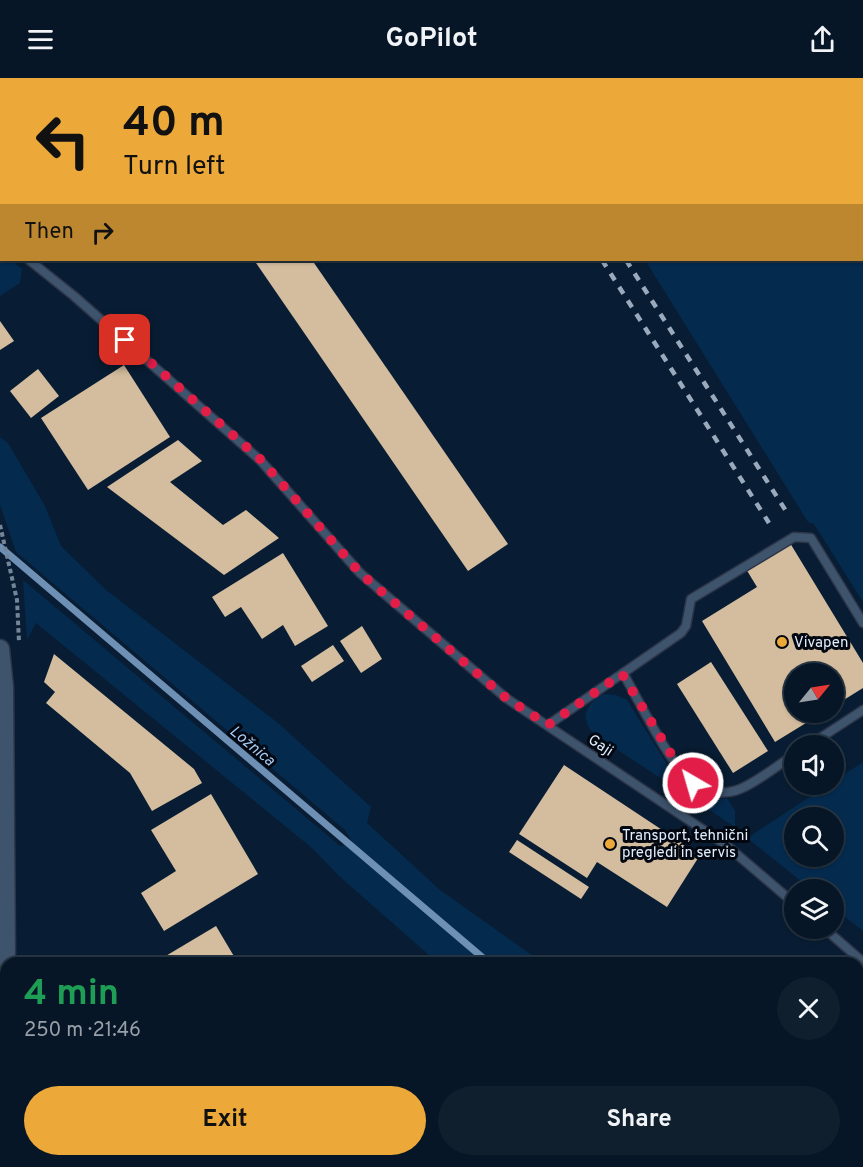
<!DOCTYPE html>
<html lang="en">
<head>
<meta charset="utf-8">
<style>
	body { margin:0; font-family:Overpass,sans-serif; background:#0f1f2e; color:#f1f3f6; height:100vh; display:flex; flex-direction:column; font-size:22px; white-space:nowrap }
	* { box-sizing:border-box; margin:0 }
	p { font-size:20px; color:#989fa7 }
	.icon { flex:none; width:33px; height:33px; fill:none; stroke:currentColor; stroke-width:2; stroke-linecap:round; stroke-linejoin:round }
	.map { position:relative; flex:1; overflow:hidden }
	.details { position:absolute; left:0px; top:879px; width:864px; height:210px; display:flex; flex-direction:column; background:#061626; border-radius:18px 18px 0 0; box-shadow:0 2px 4px #0004,0 0 0 2px #273543 }
	.details>* { flex:none }
	.hud { position:absolute; left:0px; top:0px; width:864px; height:183px; box-shadow:0 2px 4px #0004,0 0 0 2px #273543; background:#eca93a; color:#111; overflow:hidden }
	.needle { width:39px; rotate:60deg }
	.fabs { position:absolute; left:784px; top:585px; display:grid; gap:12px }
	.fabs a { display:grid; place-items:center; width:60px; height:60px; border-radius:50%; background:#061626; box-shadow:0 2px 4px #0004,0 0 0 2px #273543; font-size:30px }
	.pin { position:absolute; display:grid; place-items:center; width:51px; height:51px; color:#fff; margin:-26px; border-radius:12px; box-shadow:0 3px 9px #0006 }
	.me { position:absolute; width:66px; margin:-33px; rotate:322deg; stroke-linejoin:round; filter:drop-shadow(0 0 4px #0008) }
	.turn { display:flex; align-items:center; gap:21px; height:126px; padding:0 24px; font-size:27px }
	.turn .icon { width:78px; height:78px; stroke-width:2.5 }
	.turn b { display:block; font-size:42px; line-height:51px }
	.then { display:flex; align-items:center; height:57px; padding:0 24px; background:#0003; gap:12px; font-size:22px }
	.round { display:grid; place-items:center; flex:none; width:63px; height:63px; border-radius:32px; background:#0f1f2e }
	.head { display:flex; align-items:center; justify-content:space-between; height:102px; padding:0 24px }
	h1 { font-size:36px; font-weight:700; line-height:45px; color:#1e9e55 }
	.cta { display:flex; gap:12px; margin-top:auto; padding:12px 24px }
	.cta a { flex:1; height:69px; border-radius:36px; background:#eca93a; color:#111; font-size:24px; font-weight:700; line-height:69px; text-align:center }
	.cta a+a { background:#0f1f2e; color:#f1f3f6 }
	header { display:flex; justify-content:space-between; align-items:center; height:78px; padding:0 24px; background:#061626; font-size:27px; font-weight:700 }
	.map>svg:first-child { display:block }
	.green { fill:#042a4e; fill-rule:evenodd }
	.lines { fill:none; stroke-linecap:round; stroke-linejoin:round }
	.stream { stroke:#6f90b5; stroke-width:7 }
	.building { fill:#d4bd9e }
	.service-casing { stroke:#2d3548; stroke-width:11 }
	.tertiary-casing { stroke:#2d3548; stroke-width:21 }
	.path { stroke:#748698; stroke-width:4; stroke-dasharray:4.5 3; stroke-linecap:butt }
	.service { stroke:#3e546d; stroke-width:8 }
	.tertiary { stroke:#3e546d; stroke-width:18 }
	.rail { stroke:#9aaabc; stroke-width:4.5; stroke-dasharray:8 8; stroke-linecap:butt }
	.route { stroke:#e11d48; stroke-width:10; stroke-dasharray:0 18 }
	.poi-dot { fill:#eca93a; stroke:#020710; stroke-width:2 }
	.labels { text-anchor:middle; stroke-width:6; stroke-linejoin:round; paint-order:stroke }
	.poi-label { font-size:15px; fill:#e1effe; stroke:#020710; text-anchor:start }
	.street-label { font-size:15px; fill:#e1effe; stroke:#020710 }
	.water-label { font-size:16px; font-style:italic; fill:#a6cbf4; stroke:#020710 }
</style>
</head>
<body>
<header><svg class="icon" aria-label="menu" viewBox="0 0 24 24"><path d="M4 6h16M4 12h16M4 18h16"/></svg>GoPilot<svg class="icon" aria-label="share" viewBox="0 0 24 24"><path d="M12 15V3M7 8l5-5 5 5M5 13v7h14v-7"/></svg></header>
<div class="map">
<svg width="863" height="1089" viewBox="0 0 863 1089">
	<rect width="100%" height="100%" fill="#081d33"/>
	<!-- green -->
	<g class="green">
		<path d="M649,0H863V524L814,446L808,444L645,182H862V2L646,1Z"/>
		<path d="M0,172L2,182H11L22,191L20,205L0,218Z"/>
		<path d="M0,359L8,365L45,428L61,468L105,511L278,645L371,729L367,745L440,812L543,885H438L339,798L312,770L36,545L27,562L23,502L340,768L353,765L345,752L16,474L0,427Z"/>
		<path d="M603,616L616,617L627,622L673,696C688,710 706,725 727,720L735,733V749L595,657C579,641 585,626 603,616Z"/>
		<path d="M863,684V853L834,830V812L811,811L747,760L828,707L834,706V703ZM795,740H834V778H795Z"/>
		<path d="M858,1066L863,1069V1089H696L688,1083H858Z"/>
	</g>
	<g class="lines">
		<!-- stream -->
		<g class="stream">
			<path d="M0,469L489,885"/>
			<path d="M728,1083L736,1089"/>
		</g>
	</g>
	<!-- building -->
	<g class="building">
		<path d="M254,182H312L508,466L468,493Z"/>
		<path d="M0,243L14,263L0,272Z"/>
		<path d="M124,287L170,359L88,412L41,340Z"/>
		<path d="M38,291L59,318L31,340L10,313Z"/>
		<path d="M178,362L202,383L170,404L223,447L246,432L279,460L224,497L107,409Z"/>
		<path d="M790,465L863,585V610L834,628V596H795V634H824L775,664L702,543L757,509L746,491Z"/>
		<path d="M283,475L328,548L295,568L283,547L262,561L241,529L225,539L212,519Z"/>
		<path d="M362,548L382,581L361,595L340,563Z"/>
		<path d="M333,567L344,583L312,604L301,588Z"/>
		<path d="M54,576L194,691L202,705L152,733L130,695L46,625L55,614L44,604Z"/>
		<path d="M711,584L768,673L733,695L677,606Z"/>
		<path d="M564,687L700,777L667,829L597,784L587,800L519,756Z"/>
		<path d="M211,716L258,796L164,853L141,815L176,793L151,752Z"/>
		<path d="M517,762L589,809L581,821L509,774Z"/>
		<path d="M216,848L238,885H154Z"/>
		<path d="M351,877L356,885H337Z"/>
		<path d="M224,1083H243L234,1089H228Z"/>
		<path d="M329,1083H354L357,1089H319Z"/>
		<path d="M376,1083H423L413,1089H366Z"/>
	</g>
	<g class="lines">
		<!-- service casing -->
		<g class="service-casing">
			<g id="service">
				<path d="M254,0L255,2"/>
				<path d="M151,2L153,0"/>
				<path d="M0,101L2,100"/>
				<path d="M0,159L2,160"/>
				<path d="M29,182L74,218L260,382L360,495L506,620L726,767L795,826"/>
				<path d="M623,595C639,623 670,686 692,705C705,715 726,717 740,711C759,703 778,687 795,676"/>
				<path d="M548,647L681,555L686,548L691,521L794,459L811,460L863,545"/>
				<path d="M808,668L863,632"/>
				<path d="M824,850L863,884"/>
			</g>
		</g>
		<!-- tertiary casing -->
		<g class="tertiary-casing">
			<g id="tertiary">
				<path d="M0,571L4,610L6,885"/>
				<path d="M30,1083L31,1089"/>
			</g>
		</g>
		<!-- path -->
		<g class="path">
			<path d="M0,447L17,522L19,564"/>
			<path d="M0,1047L6,1076"/>
		</g>
		<!-- service -->
		<use href="#service" class="service"/>
		<!-- tertiary -->
		<use href="#tertiary" class="tertiary"/>
		<!-- rail -->
		<g class="rail">
			<path d="M486,0L487,2"/>
			<path d="M511,0L512,2"/>
			<path d="M602,182L769,445"/>
			<path d="M626,182L786,433"/>
		</g>
	</g>
	<g class="lines">
		<!-- route -->
		<path class="route" d="M125,262L260,381L360,495L506,620L548,647L622,596L679,689L693,705"/>
	</g>
	<!-- markers -->
	<g class="poi-dot">
		<circle cx="782" cy="564" r="6"/>
		<circle cx="610" cy="766" r="6"/>
	</g>
	<g class="labels">
		<!-- poi labels -->
		<g class="poi-label">
			<text x="794" y="569">Vivapen</text>
			<text x="622" y="762">Transport, tehnični<tspan x="622" dy="17">pregledi in servis</tspan></text>
		</g>
		<!-- street labels -->
		<g class="street-label">
			<text transform="translate(601 667) rotate(34)" y="5">Gaji</text>
		</g>
		<!-- water labels -->
		<g class="water-label">
			<text transform="translate(253 667) rotate(40)" y="6">Ložnica</text>
		</g>
	</g>
</svg>
<div class="fabs">
<a><svg class="needle" viewBox="-14 -14 28 28"><path d="M0-13l5 13h-10z" fill="#e53935"/><path d="M0 13l5-13h-10z" fill="#989fa7"/></svg></a>
<a><svg class="icon" aria-label="sound" viewBox="0 0 24 24"><path d="M4 9h4l5-4v14l-5-4H4zM17 9q2 3 0 6"/></svg></a>
<a><svg class="icon" aria-label="search" viewBox="0 0 24 24"><circle cx="10" cy="10" r="6"/><path d="M15 15l6 6"/></svg></a>
<a><svg class="icon" aria-label="layers" viewBox="0 0 24 24"><path d="M12 4l9 5-9 5-9-5zM3 14l9 5 9-5"/></svg></a>
</div>
<div class="pin" style="left:125px;top:262px;background:#d93025"><svg class="icon" aria-label="arrive" viewBox="0 0 24 24"><path d="M6 21V4h12l-3 4 3 4H6"/></svg></div>
<svg class="me" style="left:693px;top:705px" viewBox="-20 -20 40 40"><circle r="17" fill="#e11d48" stroke="#fff" stroke-width="3"/><path d="M0-11L8 9 0 5-8 9z" fill="#fff"/></svg>
<div class="hud">
<div class="turn"><svg class="icon" aria-label="left" viewBox="0 0 24 24"><path d="M17 20v-9H6M10 6l-5 5 5 5"/></svg><div><b>40 m</b>Turn left</div></div>
<div class="then">Then<svg class="icon" aria-label="right" viewBox="0 0 24 24"><path d="M7 20v-9h11M14 6l5 5-5 5"/></svg></div>
</div>
<section class="details">
<div class="head"><div><h1>4 min</h1><p>250 m · 21:46</p></div><a class="round"><svg class="icon" aria-label="close" viewBox="0 0 24 24"><path d="M6 6l12 12M18 6L6 18"/></svg></a></div>
<div class="cta"><a>Exit</a><a>Share</a></div>
</section>
</div>
</body>
</html>
